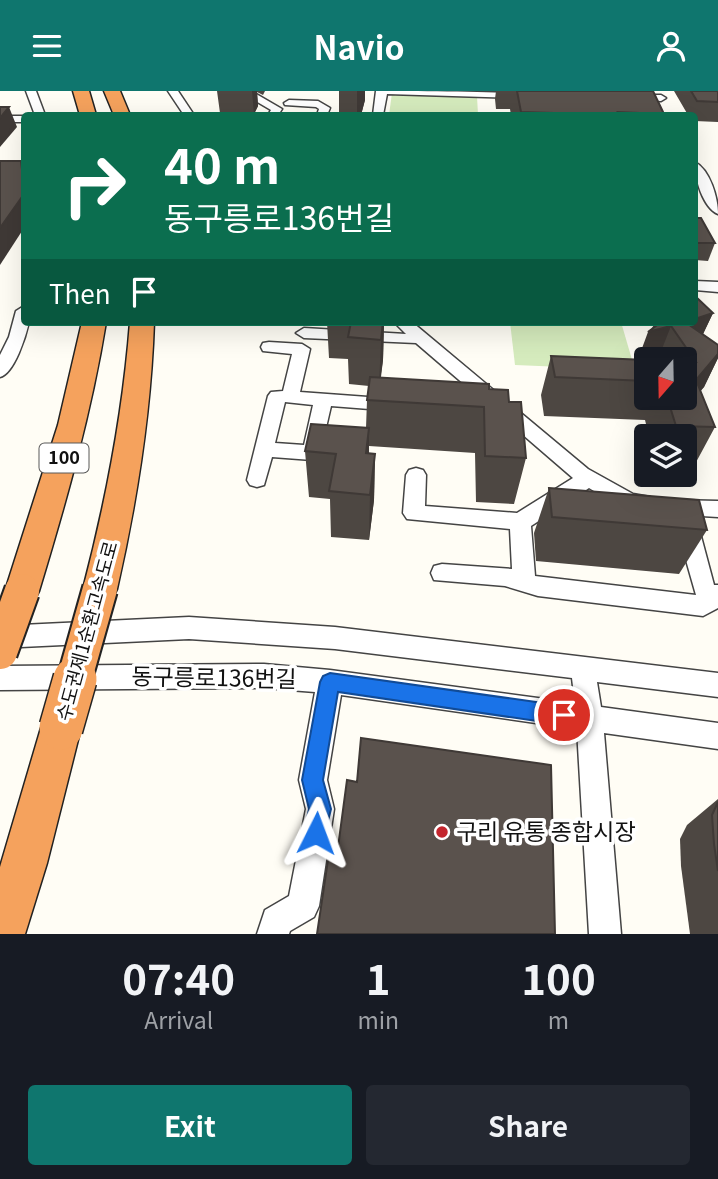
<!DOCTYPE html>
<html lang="en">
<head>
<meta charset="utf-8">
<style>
	body { margin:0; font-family:Georgia,"Noto Sans KR",serif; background:#242831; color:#f1f3f6; height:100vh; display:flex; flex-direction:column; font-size:26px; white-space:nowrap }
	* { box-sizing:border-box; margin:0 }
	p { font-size:23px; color:#9ea1a6 }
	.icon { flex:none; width:38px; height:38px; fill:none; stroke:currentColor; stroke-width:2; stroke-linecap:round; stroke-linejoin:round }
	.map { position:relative; height:843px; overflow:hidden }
	.panel { display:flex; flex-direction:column; background:#171b24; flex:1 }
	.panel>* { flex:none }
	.banner { position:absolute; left:21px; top:21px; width:677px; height:214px; border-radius:7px; box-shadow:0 7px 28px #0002; background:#0b6e4f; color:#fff; overflow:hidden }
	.needle { width:46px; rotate:200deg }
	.controls { position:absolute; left:634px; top:256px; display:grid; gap:14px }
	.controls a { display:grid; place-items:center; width:63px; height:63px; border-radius:7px; background:#171b24; box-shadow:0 7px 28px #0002; font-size:35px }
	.pin { position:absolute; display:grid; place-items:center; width:60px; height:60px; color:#fff; margin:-30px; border:4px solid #fff; border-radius:50%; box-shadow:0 2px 7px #0007 }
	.me { position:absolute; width:77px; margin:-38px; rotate:3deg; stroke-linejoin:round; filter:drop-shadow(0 0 5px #0008) }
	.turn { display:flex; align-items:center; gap:24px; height:147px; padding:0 28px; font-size:32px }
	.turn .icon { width:91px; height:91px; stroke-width:2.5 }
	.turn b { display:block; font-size:49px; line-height:60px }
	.then { display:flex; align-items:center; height:66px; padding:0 28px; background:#0003; gap:14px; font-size:26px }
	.eta { display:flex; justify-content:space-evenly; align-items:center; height:119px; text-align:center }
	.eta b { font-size:42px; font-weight:700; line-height:49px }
	.action { display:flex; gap:14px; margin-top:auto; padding:14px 28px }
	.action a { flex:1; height:80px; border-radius:7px; background:#0f766e; color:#fff; font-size:28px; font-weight:700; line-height:80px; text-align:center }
	.action a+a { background:#242831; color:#f1f3f6 }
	header { display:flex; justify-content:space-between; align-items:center; height:91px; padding:0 28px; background:#0f766e; color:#fff; font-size:32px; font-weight:700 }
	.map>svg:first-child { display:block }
	.green { fill:#d5ebbd }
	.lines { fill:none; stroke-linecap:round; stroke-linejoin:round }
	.minor-casing { stroke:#444; stroke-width:3 }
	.highway-casing { stroke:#222; stroke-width:3 }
	.minor { fill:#fff; fill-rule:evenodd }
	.highway { fill:#f5a25d; fill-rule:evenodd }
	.highway-bridge-far1-casing { stroke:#222; stroke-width:38; stroke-linecap:butt }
	.highway-bridge-casing { stroke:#222; stroke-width:46; stroke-linecap:butt }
	.highway-bridge-far1 { stroke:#f5a25d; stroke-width:34 }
	.highway-bridge { stroke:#f5a25d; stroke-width:43 }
	.wall { fill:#4d4742; fill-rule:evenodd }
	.shaded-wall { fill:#3f3936 }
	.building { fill:#5a524d; stroke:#3f3936; stroke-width:2 }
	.route { fill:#1a73e8; stroke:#114b97; stroke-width:2 }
	.poi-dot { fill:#c4262e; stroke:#fff; stroke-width:2.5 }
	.labels { text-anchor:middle; stroke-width:7; stroke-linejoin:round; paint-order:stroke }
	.shield { fill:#fff; stroke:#585858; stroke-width:2 }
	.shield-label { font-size:18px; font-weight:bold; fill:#111 }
	.street-label { font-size:19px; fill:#111; stroke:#fff }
	.near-street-label { font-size:23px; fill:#111; stroke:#fff }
	.near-poi-label { font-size:23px; fill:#111; stroke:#fff; text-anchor:start }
</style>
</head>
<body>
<header><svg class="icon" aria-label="menu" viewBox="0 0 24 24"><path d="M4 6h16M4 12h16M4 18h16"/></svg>Navio<svg class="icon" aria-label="person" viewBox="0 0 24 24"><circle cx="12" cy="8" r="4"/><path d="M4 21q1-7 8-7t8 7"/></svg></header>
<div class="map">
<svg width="718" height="843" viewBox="0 0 718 843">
	<rect width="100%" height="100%" fill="#fffdf5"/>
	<!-- green -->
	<g class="green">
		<path d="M392,2L477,5L478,24H389Z"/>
		<path d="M510,231H621L635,279L515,274Z"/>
	</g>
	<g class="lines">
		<!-- minor casing -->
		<g class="minor-casing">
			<g id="minor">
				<path d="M26,0H36L45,24H35Z"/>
				<path d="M168,0H178L194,24H184Z"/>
				<path d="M239,0H251L282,18L278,24H268L271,19Z"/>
				<path d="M376,0C401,0 513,0 527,4L522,7L387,3L383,24H373Z"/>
				<path d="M628,4H661L666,7L661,10L624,9L623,7Z"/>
				<path d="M289,9L318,10L330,17L327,24H317L319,18L316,16L285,14L284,12Z"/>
				<rect x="0" y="25" width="24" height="6"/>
				<path d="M695,71C710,79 718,107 718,123C703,117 694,86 695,71Z"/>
				<path d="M695,190L718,191V201L695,199Z"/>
				<path d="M24,215V231H29C26,245 14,283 0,286V264L9,246L16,220Z"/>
				<path d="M394,231H412L588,378L633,403L650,406L653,412L650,418C628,424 607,407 589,397L531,435L535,485L696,504L676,434L679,428L687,426L695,428L698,434L714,494H718V517L703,525L538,505L505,495L434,489L431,482L434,475L442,473L512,478L510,438L407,428L403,422L406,384L409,379L416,377L423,379L426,384L425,415L517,422L573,387L416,252L304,247L296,242L304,237L406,243Z"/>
				<path d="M269,251L302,253L310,258L300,301L395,308L404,314L395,320L331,315L319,367L312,369L272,366L264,394L257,396L250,394L247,389L268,305L271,301L283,300L292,263L263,260L261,256L263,252ZM285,311L313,314L304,354L275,352Z"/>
				<path d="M675,409L718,410V426L668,423L665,417L668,411Z"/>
				<path d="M189,526L335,536L718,582V606L597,591L601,616L718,632V658L604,642L621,843H589L577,638L341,604L327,689L334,718L319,815L314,826L290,840L289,843H257L265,819L289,805L306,718L299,689L315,601L264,597L0,599V575L264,573L330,579L575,612L572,587L335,558L189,548L0,557V535Z"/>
			</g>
		</g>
		<!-- highway casing -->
		<g class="highway-casing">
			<g id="highway">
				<path d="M73,0H89L96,24H80Z"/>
				<path d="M104,0H120L130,24H114Z"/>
				<path d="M82,231H106C91,323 66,411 39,500L34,510L22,515L10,510L5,500L58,334Z"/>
				<path d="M130,231H154C151,322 137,410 117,498L112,508L100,512L88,508L83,498C106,410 123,322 130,231Z"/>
				<path d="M61,618L75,623L81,637L47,772L25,843H0V776L41,637L47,623Z"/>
			</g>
		</g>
		<!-- minor -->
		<use href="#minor" class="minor"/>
		<!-- highway -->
		<use href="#highway" class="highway"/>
		<!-- highway-bridge-far1 casing -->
		<g class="highway-bridge-far1-casing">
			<g id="highway-bridge-far1">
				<path d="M0,561L22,500"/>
				<path d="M74,590L100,498"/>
			</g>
		</g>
		<!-- highway-bridge casing -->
		<g class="highway-bridge-casing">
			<path id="highway-bridge" d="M61,637L75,588"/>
		</g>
		<!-- highway-bridge-far1 -->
		<use href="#highway-bridge-far1" class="highway-bridge-far1"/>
		<!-- highway-bridge -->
		<use href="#highway-bridge" class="highway-bridge"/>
	</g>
	<!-- wall -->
	<g class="wall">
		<path d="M217,0H265L263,4L257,1L258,15L254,23L220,22Z"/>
		<path d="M339,0H365V9L361,24H339Z"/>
		<path d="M496,0H653L664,23L663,24H511L510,18H496L495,8Z"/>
		<path d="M674,0H718V31L695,30V24H688Z"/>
		<path d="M695,127L715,152L708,170L695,169Z"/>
		<path d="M713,222L703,243L718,254V267L704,296L700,300L715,336L694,375L684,374V345H649L645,329L544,325L541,304L551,265L637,269L655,231H695ZM646,268H684V306H646Z"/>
		<path d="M327,231H384L383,269L381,286L489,298L509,311L526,367L514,413L476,411L475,362L369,355V363H375L374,409L369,449L331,446L330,408L309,406L305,360L366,337L367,309L369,295L349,293L348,268L329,267Z"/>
		<path d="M549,397L707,439L679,483L536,470L534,442Z"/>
		<path d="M718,708V843H690L681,775L680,748L687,734Z"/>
	</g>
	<!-- shaded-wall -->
	<g class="shaded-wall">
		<path d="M252,0H257L258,15L254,23Z"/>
		<path d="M357,0H365V9L361,24H357Z"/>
		<path d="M9,16L17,36L0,56V27Z"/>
		<path d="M24,103V137L0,174V137Z"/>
		<path d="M713,222L695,260L685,231H695V228Z"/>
		<path d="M383,231H384L383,269L379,296L381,249Z"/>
		<path d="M671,235L658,268H646V276L634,279L648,241Z"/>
		<path d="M718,263V267L704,296L678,327L696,289Z"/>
		<path d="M369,337V384L366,362Z"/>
		<path d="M375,363L374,409L369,449L370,404Z"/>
	</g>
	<!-- building -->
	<g class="building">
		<path d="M517,0H653L664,23L618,21L620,24L521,21Z"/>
		<path d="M691,0H718V11L697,10Z"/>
		<path d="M0,16H9L0,27Z"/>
		<path d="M0,70H21L24,96V103L0,137Z"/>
		<path d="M695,127H701L715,152H695Z"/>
		<path d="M695,205L713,222L695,228Z"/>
		<path d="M351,231H383L381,249L348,246Z"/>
		<path d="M661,231H685L718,254V263L696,289L715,336L676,335L667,306H684V271H696L671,235L648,241Z"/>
		<path d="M551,265L646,269V290L555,286Z"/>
		<path d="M370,286L489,293V298L508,299L509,311H521L526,367L485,365L484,316L367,309Z"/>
		<path d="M311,333L369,337L366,362L375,363L370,404L329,400L336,363L305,360Z"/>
		<path d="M549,397L699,409L707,439L552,426Z"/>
		<path d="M361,647L551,674L555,843H317L329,762L337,764L347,689L357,691Z"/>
		<path d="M718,711V780L714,753L712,724Z"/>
	</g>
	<!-- route -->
	<path class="route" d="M330,582L564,615L571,618L574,624L571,631L564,634L338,601L323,689L331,718L323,750L316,753L308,750L304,742L309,718L302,689L320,591L323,585Z"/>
	<!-- markers -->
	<circle class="poi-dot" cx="442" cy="741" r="7"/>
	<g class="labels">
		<!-- shield labels -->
		<rect class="shield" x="39.5" y="352.5" width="49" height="29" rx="5"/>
		<g class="shield-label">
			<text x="64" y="373">100</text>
		</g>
		<!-- street labels -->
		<g class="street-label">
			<text transform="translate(87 540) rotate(-75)" y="7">수도권제1순환고속도로</text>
		</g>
		<!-- near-street labels -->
		<g class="near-street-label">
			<text transform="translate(214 587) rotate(1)" y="8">동구릉로136번길</text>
		</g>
		<!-- near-poi labels -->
		<g class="near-poi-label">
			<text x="456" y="749">구리 유통 종합시장</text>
		</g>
	</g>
</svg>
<div class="controls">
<a><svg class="needle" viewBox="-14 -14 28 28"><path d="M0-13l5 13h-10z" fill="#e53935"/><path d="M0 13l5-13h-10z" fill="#9ea1a6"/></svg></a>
<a><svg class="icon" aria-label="layers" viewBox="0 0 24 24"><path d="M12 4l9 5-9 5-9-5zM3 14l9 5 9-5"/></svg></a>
</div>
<div class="pin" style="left:564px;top:624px;background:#d93025"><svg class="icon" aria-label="arrive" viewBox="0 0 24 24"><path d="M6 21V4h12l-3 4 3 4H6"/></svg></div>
<svg class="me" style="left:316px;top:742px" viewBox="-20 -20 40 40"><path d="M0-17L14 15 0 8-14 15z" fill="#1a73e8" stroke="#fff" stroke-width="4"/></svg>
<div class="banner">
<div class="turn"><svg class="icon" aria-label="right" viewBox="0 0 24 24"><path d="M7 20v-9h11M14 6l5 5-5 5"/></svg><div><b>40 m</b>동구릉로136번길</div></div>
<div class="then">Then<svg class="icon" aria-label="arrive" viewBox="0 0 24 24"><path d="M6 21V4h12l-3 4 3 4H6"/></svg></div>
</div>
</div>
<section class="panel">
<div class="eta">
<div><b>07:40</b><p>Arrival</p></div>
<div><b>1</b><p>min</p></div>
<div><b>100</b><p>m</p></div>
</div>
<div class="action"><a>Exit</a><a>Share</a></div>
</section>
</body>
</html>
